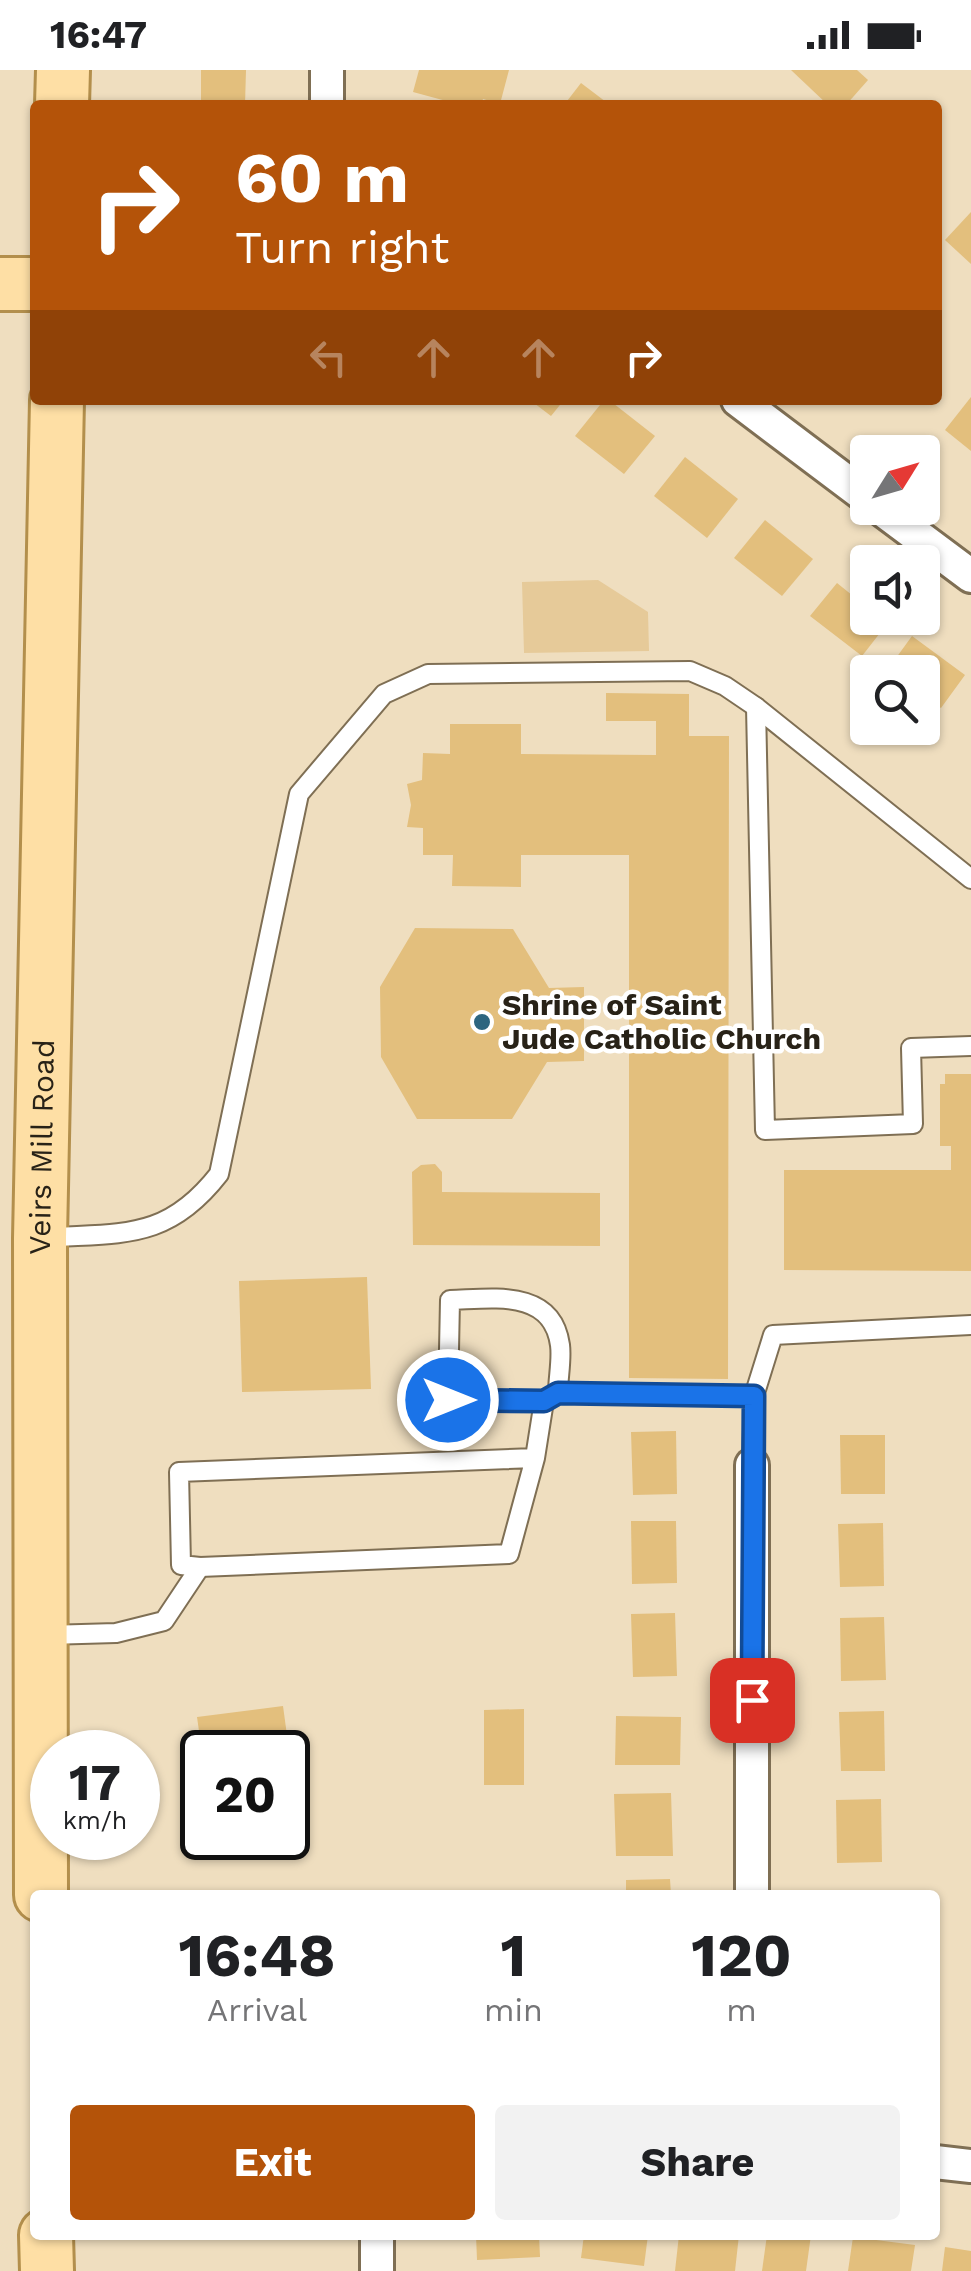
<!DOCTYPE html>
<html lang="en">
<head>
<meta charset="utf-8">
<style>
	body { margin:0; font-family:"Work Sans",sans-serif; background:#f2f2f2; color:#202124; height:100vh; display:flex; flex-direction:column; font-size:38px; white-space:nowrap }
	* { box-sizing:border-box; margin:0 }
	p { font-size:32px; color:#757577 }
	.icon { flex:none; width:55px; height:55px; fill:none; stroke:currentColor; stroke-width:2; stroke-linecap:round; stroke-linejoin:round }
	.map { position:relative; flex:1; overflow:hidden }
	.drawer { position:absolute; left:30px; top:1820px; width:910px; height:350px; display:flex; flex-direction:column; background:#fff; border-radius:10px; box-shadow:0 2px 8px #0004 }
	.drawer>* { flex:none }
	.hud { position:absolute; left:30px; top:30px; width:912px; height:305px; border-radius:10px; box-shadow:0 2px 8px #0004; background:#b45309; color:#fff; overflow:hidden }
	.needle { width:65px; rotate:53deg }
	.tools { position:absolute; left:850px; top:365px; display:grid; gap:20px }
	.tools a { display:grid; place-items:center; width:90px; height:90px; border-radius:10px; background:#fff; box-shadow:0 2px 8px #0004; font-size:50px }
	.speed { position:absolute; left:30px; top:1660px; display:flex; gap:20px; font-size:50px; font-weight:700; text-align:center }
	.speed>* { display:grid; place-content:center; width:130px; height:130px; border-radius:50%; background:#fff; box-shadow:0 2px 8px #0004; line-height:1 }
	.speed small { font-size:25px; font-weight:400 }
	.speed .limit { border:5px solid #111; border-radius:15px; background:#fff; color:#111 }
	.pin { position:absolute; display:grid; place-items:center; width:85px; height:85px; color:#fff; margin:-42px; border-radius:20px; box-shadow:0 5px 15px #0006 }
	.me { position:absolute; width:110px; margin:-55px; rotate:90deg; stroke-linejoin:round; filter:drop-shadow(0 0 8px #0008) }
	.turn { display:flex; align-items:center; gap:35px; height:210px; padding:0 40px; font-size:45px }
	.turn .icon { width:130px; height:130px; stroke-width:2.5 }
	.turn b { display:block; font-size:70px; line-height:85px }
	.lanes { display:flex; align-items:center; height:95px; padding:0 40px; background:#0003; justify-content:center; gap:50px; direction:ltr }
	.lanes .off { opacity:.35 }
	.eta { display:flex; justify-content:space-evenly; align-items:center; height:170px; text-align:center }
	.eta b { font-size:60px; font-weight:700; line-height:70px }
	.button { display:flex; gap:20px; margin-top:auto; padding:20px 40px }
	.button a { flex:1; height:115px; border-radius:10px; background:#b45309; color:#fff; font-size:40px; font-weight:700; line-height:115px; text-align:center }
	.button a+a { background:#f2f2f2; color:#202124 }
	.status { display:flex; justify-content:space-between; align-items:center; height:70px; padding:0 50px; background:#fff; direction:ltr }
	.status svg { height:28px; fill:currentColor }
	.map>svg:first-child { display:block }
	.park { fill:#e6ca99 }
	.building { fill:#e3bf7d }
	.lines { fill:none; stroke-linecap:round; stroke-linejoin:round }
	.lane-casing { stroke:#7f6f54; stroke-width:22 }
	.street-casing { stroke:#7f6f54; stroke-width:38 }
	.primary-casing { stroke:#b38f4c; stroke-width:58 }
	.lane { stroke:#fff; stroke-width:18 }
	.street { stroke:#fff; stroke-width:32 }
	.primary { stroke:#fedfa5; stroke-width:52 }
	.route-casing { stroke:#114b97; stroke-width:25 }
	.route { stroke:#1a73e8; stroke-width:18 }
	.poi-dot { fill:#2d657f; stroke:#fff; stroke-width:4 }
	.labels { text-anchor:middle; stroke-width:9; stroke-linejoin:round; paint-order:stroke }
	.poi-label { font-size:30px; font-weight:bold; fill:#282217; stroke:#fff; text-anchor:start }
	.street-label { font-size:30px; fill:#282217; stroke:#fff }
</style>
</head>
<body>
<div class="status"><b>16:47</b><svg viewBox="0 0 49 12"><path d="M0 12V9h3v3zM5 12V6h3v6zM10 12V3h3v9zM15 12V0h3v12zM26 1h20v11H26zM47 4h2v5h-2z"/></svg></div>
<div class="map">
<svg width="971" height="2201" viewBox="0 0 971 2201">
	<rect width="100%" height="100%" fill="#efdebf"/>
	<!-- park -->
	<path class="park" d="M598,510L648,542L649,581L524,583L522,512Z"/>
	<!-- building -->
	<g class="building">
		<path d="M201,0H246L245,35H201Z"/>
		<path d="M419,0H509L500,34L483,29L481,35H461L413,22Z"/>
		<path d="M791,0H857L868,10L846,35H828Z"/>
		<path d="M581,13L610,35H564Z"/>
		<path d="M971,142V194L945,170Z"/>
		<path d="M971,327V381L945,360Z"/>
		<path d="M530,330H564L551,346Z"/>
		<path d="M604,330H609L655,366L624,404L575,366Z"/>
		<path d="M685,387L738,429L707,468L654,426Z"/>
		<path d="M765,450L813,489L782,526L734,488Z"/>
		<path d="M837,513L868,538V548H880L887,554L862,586L810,546Z"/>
		<path d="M912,566L965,605L941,638L922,625V602H892L888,599Z"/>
		<path d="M606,623L689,624V666H729L728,1309L629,1308V785H521V817L452,816L453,785H423V758L407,757L411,735L407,714L422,710L423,683L450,684V654H521V684L656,685V651H606Z"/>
		<path d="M415,858L513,859L549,918L584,917V991L547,992L512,1049H417L381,987L380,917Z"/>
		<path d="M945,1004H971V1201L784,1200V1100H951V1076H940V1014H945Z"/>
		<path d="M435,1094L442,1102V1122L600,1123V1176L413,1175L412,1102L421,1095Z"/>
		<path d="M367,1207L371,1319L242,1322L239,1211Z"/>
		<path d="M676,1361L677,1424L633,1425L631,1362Z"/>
		<path d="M840,1365H885V1424H841Z"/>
		<path d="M631,1451H676L677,1513L632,1514Z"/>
		<path d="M883,1453L884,1516L840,1517L838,1454Z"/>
		<path d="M675,1543L677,1606L633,1607L631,1544Z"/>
		<path d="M884,1547L886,1610L841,1611L840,1548Z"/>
		<path d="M283,1636L289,1680L202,1682L197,1647Z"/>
		<path d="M524,1639V1715H484V1640Z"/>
		<path d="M884,1641L885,1701H841L839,1642Z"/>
		<path d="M616,1646L681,1647L680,1695H615Z"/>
		<path d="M671,1723L673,1786H616L614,1724Z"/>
		<path d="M881,1729L882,1792L837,1793L836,1730Z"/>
		<path d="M670,1809L671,1825H626V1810Z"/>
		<path d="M476,2165H539L540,2187L477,2190Z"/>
		<path d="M584,2165H648L644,2196L581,2188Z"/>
		<path d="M679,2165H739L735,2201H675Z"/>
		<path d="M767,2165H811L806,2201H762Z"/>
		<path d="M853,2167L915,2175L911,2201H848Z"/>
		<path d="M945,2177L971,2181V2201H942Z"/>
	</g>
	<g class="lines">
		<!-- lane casing -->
		<g class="lane-casing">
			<g id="lane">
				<path d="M756,637L765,1060L913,1054L911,978L971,976"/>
				<path d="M43,1168C121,1162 166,1172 219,1104L299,724L384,624L428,604L690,601L725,616L756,637L971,809"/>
				<path d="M558,1323C558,1308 562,1290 560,1275C552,1218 492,1229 450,1230L448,1330L544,1331L558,1323L754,1326L752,1395"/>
				<path d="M754,1326L773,1265L971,1255"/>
				<path d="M535,1388L179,1402L181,1495L200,1497L509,1484L535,1388L544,1331"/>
				<path d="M47,1565L116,1563L164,1551L200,1497"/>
			</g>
		</g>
		<!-- street casing -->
		<g class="street-casing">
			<g id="street">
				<path d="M327,35V0"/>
				<path d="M738,330L868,428"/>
				<path d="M880,438L971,506"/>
				<path d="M752,1395V1825"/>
				<path d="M935,2092L971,2096"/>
				<path d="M377,2201V2165"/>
			</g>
		</g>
		<!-- primary casing -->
		<g class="primary-casing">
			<g id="primary">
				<path d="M62,35L63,0"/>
				<path d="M0,214H35"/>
				<path id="s1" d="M41,1825L40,1168L57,330"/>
				<path d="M46,2165L47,2201"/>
			</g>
		</g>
		<!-- lane -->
		<use href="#lane" class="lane"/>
		<!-- street -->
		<use href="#street" class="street"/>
		<!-- primary -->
		<use href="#primary" class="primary"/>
	</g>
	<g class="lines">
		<!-- route casing -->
		<g class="route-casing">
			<path id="route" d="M448,1330L544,1331L558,1323L754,1326L752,1630"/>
		</g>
		<!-- route -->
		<use href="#route" class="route"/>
	</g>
	<!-- markers -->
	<circle class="poi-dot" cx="482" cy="952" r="10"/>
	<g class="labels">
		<!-- poi labels -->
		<g class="poi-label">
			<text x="502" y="945">Shrine of Saint<tspan x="502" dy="34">Jude Catholic Church</tspan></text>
		</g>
		<!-- street labels -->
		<g class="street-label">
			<text dy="10" stroke="none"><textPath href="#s1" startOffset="748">Veirs Mill Road</textPath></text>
		</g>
	</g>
</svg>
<div class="tools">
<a><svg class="needle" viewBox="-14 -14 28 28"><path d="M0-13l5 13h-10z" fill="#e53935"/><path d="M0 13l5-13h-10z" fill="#757577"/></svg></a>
<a><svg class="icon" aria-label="sound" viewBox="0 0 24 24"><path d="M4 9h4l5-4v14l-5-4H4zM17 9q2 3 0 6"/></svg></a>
<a><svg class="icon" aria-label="search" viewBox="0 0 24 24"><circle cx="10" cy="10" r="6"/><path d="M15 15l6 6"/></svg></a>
</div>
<div class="speed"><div>17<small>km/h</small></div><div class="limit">20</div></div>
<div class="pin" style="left:752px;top:1630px;background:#d93025"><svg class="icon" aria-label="arrive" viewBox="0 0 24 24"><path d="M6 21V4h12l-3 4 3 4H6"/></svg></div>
<svg class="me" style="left:448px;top:1330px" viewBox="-20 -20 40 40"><circle r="17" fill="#1a73e8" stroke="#fff" stroke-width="3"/><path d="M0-11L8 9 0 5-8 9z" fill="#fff"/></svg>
<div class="hud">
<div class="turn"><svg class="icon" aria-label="right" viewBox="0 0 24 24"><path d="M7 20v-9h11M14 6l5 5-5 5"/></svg><div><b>60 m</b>Turn right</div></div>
<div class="lanes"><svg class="icon off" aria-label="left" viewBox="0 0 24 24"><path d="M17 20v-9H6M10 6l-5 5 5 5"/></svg><svg class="icon off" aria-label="ahead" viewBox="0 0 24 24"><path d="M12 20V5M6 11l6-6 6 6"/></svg><svg class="icon off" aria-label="ahead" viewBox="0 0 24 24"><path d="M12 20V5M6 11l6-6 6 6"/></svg><svg class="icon" aria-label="right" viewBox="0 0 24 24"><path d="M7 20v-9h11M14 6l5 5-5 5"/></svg></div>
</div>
<section class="drawer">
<div class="eta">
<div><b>16:48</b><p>Arrival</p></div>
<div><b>1</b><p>min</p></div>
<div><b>120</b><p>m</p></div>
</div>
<div class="button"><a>Exit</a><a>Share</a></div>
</section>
</div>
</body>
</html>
